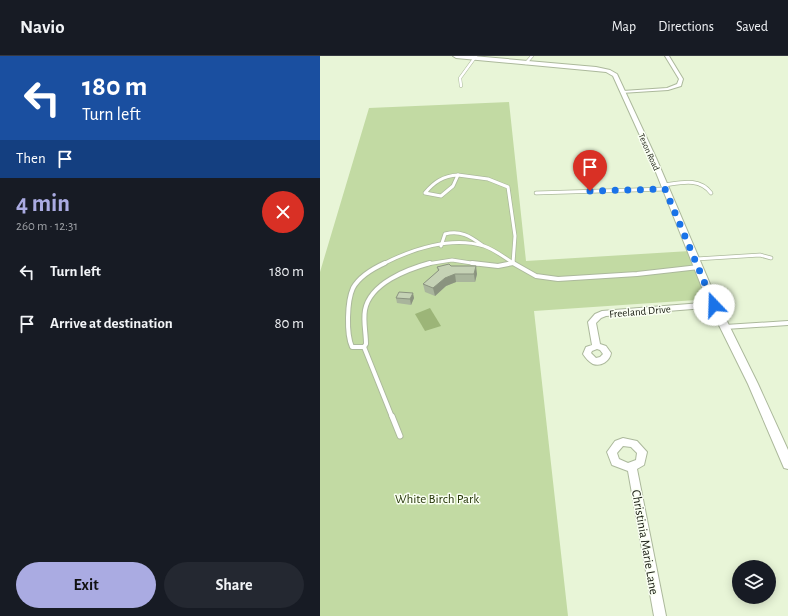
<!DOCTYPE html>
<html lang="en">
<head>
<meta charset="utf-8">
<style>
	body { margin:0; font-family:"Alegreya Sans",sans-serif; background:#242831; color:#f1f3f6; height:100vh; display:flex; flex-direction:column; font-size:15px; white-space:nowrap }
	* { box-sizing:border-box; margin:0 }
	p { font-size:13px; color:#9ea1a6 }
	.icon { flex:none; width:22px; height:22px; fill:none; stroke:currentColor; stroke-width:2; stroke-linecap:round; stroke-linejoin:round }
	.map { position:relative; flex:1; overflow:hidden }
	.details { display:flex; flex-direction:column; background:#171b24; width:320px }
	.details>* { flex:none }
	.hud { background:#1a4fa0; color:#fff; overflow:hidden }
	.controls { position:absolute; left:412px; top:504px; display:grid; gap:8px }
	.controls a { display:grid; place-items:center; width:44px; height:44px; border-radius:50%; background:#171b24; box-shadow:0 2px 10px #0003; font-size:20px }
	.pin { position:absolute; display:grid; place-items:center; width:34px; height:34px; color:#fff; margin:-41px -17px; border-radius:50% 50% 50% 0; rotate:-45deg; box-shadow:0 0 4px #0007 }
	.pin .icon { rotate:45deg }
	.me { position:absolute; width:44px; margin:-22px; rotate:339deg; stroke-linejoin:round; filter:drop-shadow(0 0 3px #0008) }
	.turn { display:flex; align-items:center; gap:14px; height:84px; padding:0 16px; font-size:18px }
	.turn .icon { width:52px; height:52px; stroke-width:2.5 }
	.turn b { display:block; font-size:28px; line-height:34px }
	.then { display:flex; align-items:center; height:38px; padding:0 16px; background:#0003; gap:8px; font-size:15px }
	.round { display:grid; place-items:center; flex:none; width:42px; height:42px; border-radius:21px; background:#242831 }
	.overview { display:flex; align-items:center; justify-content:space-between; height:68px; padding:0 16px }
	h1 { font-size:24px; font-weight:600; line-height:30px; color:#aaabe2 }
	.action { display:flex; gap:8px; margin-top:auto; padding:8px 16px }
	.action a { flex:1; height:46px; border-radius:24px; background:#aaabe2; color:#111; font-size:16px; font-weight:600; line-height:46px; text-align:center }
	.action a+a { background:#242831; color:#f1f3f6 }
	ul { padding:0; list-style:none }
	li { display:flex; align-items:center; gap:12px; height:52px; padding:0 16px }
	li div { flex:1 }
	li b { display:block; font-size:15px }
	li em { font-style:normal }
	header { display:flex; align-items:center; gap:24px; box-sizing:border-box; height:56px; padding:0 20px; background:#171b24; border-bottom:1px solid #363941 }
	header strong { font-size:19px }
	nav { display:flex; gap:22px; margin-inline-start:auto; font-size:14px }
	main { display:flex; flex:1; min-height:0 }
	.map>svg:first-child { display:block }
	.green { fill:#c2daa3 }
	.water { fill:#9cb578 }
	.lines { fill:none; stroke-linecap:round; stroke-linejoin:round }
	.service-far3-casing { stroke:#acb99c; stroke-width:3.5 }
	.service-far2-casing { stroke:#acb99c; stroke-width:4.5 }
	.service-far1-casing { stroke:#acb99c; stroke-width:6 }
	.service-casing { stroke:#acb99c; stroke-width:7 }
	.minor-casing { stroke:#acb99c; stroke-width:2 }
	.tertiary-casing { stroke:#acb99c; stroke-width:2 }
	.service-far3 { stroke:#fff; stroke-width:2.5 }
	.service-far2 { stroke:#fff; stroke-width:3 }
	.service-far1 { stroke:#fff; stroke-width:4 }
	.service { stroke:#fff; stroke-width:5 }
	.minor { fill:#fff; fill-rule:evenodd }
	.tertiary { fill:#fff; fill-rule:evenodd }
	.wall { fill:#a9b59c }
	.shaded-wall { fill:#8a937f }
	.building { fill:#c5d2b5; stroke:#8a937f }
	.route { stroke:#1a73e8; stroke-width:7; stroke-dasharray:0 12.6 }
	.labels { text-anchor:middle; stroke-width:3; stroke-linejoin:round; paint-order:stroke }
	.far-street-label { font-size:9px; fill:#15190f; stroke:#fafff3 }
	.street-label { font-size:11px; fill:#15190f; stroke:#fafff3 }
	.near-park-label { font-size:13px; fill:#273709; stroke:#fafff3 }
	.near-street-label { font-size:13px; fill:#15190f; stroke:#fafff3 }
</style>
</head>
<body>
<header>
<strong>Navio</strong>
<nav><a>Map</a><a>Directions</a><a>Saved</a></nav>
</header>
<main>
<section class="details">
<div class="hud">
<div class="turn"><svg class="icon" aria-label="left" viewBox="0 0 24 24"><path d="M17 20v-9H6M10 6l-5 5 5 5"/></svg><div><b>180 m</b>Turn left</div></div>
<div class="then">Then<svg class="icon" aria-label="arrive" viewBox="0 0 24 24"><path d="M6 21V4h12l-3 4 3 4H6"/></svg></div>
</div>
<div class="overview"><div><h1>4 min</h1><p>260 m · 12:31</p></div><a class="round" style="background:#d93025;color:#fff"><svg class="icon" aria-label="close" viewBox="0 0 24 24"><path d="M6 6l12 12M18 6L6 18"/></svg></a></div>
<ul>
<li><svg class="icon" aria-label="left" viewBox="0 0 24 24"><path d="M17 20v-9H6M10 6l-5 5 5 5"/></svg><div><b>Turn left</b></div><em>180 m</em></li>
<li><svg class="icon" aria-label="arrive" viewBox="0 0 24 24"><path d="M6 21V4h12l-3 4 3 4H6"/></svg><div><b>Arrive at destination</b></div><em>80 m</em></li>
</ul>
<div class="action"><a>Exit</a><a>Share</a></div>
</section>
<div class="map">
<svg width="468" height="560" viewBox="0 0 468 560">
	<rect width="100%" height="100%" fill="#e8f5d7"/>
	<!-- green -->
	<path class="green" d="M189,46L206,205L370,195L391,243L214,255L248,560H0V216L49,52Z"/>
	<!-- water -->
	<path class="water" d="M110,252L121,270L105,275L95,258Z"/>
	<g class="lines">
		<!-- service-far3 casing -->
		<g class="service-far3-casing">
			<g id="service-far3">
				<path d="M206,7L212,0"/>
				<path d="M141,30L140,22L156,0"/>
			</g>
		</g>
		<!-- service-far2 casing -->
		<g class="service-far2-casing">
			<g id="service-far2">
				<path d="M138,119L133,130L121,140L105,137C114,126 123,120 138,119Z"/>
				<path d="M138,119L168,123L188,131L195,180L193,207"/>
				<path d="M343,129C360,127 379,121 391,137"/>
				<path d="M216,137L345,133"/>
				<path d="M121,190L125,178C140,174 150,180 162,189"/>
				<path d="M376,203L440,199L451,202"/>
				<path d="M63,208C92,193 131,180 164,190C175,194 184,201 193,207"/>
				<path d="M107,208L132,204L158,208"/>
			</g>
		</g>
		<!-- service-far1 casing -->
		<g class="service-far1-casing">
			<g id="service-far1">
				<path d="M65,207C54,212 39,221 33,232C27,245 26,278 32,291H44L46,288C46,277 43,265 45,254C50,227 88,213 110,207"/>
				<path d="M152,207L178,210L193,207"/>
				<path d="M193,207L216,220L238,223L317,218L379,211"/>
				<path d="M405,271L468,267"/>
				<path d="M44,291L72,361"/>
			</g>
		</g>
		<!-- service casing -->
		<g class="service-casing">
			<path id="service" d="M72,360L80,380"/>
		</g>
		<!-- minor casing -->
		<g class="minor-casing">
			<g id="minor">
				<path d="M345,0H349L363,23L361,30L348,34L301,37V35H303L347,32L357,28L359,23Z"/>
				<path d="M394,246L397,247L398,249L397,251L286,260L281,262L276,267L280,288L286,290L291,297C290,305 281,311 273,308C269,306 265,301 263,298L266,291L272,289L268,266L275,258L282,255ZM277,293L280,294L283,298L280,301L276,302L271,297L272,295Z"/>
				<path d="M303,382L317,385L327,396L324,409L317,413L346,560H334L308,415L292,409L287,396L295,385ZM303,390L311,391L317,397L316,404L308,407L299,403L297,397Z"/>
			</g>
		</g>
		<!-- tertiary casing -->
		<g class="tertiary-casing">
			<path id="tertiary" d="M133,0H153L276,11L290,14L297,18L337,104L399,249L438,328L468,394V413L464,412L428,328L389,249L331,104L293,20L286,16L276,15L136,2Z"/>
		</g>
		<!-- service-far3 -->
		<use href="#service-far3" class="service-far3"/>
		<!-- service-far2 -->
		<use href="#service-far2" class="service-far2"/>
		<!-- service-far1 -->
		<use href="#service-far1" class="service-far1"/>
		<!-- service -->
		<use href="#service" class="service"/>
		<!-- minor -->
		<use href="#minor" class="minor"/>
		<!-- tertiary -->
		<use href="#tertiary" class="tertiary"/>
	</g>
	<!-- wall -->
	<g class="wall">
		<path d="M131,210L157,218L155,226H136L126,230L115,240L105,236L103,228L118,215L117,211Z"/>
		<path d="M76,242H94L91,249L77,247Z"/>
	</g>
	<!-- shaded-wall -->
	<g class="shaded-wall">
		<path d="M156,210L157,218L155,226L154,218Z"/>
		<path d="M135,218L136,226L126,230L115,240L113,232L125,222Z"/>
		<path d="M93,237L94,242L91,249L90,243Z"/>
	</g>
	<!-- building -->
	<g class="building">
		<path d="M129,208L131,210H156L154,218H135L125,222L113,232L103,228L119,214L117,211Z"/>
		<path d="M79,236L93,237L90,243L76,242Z"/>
	</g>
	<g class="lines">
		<!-- route -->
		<path class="route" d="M270,135L345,133L394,249"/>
	</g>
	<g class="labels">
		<!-- far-street labels -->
		<g class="far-street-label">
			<text transform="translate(329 96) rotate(66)" y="3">Teson Road</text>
		</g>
		<!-- street labels -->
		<g class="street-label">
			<text transform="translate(320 255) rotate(-5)" y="4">Freeland Drive</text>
		</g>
		<!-- near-park labels -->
		<g class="near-park-label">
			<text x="117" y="447">White Birch Park</text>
		</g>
		<!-- near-street labels -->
		<g class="near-street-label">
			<text transform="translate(326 486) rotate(80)" y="5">Christinia Marie Lane</text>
		</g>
	</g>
</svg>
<div class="controls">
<a><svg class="icon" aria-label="layers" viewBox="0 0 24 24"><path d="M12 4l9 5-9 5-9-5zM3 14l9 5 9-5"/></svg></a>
</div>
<div class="pin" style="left:270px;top:135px;background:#d93025"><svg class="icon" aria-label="arrive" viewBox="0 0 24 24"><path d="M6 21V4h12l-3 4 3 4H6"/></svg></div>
<svg class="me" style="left:394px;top:249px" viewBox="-20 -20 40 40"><circle r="19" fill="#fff"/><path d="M0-13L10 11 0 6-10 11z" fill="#1a73e8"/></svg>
</div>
</main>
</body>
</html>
